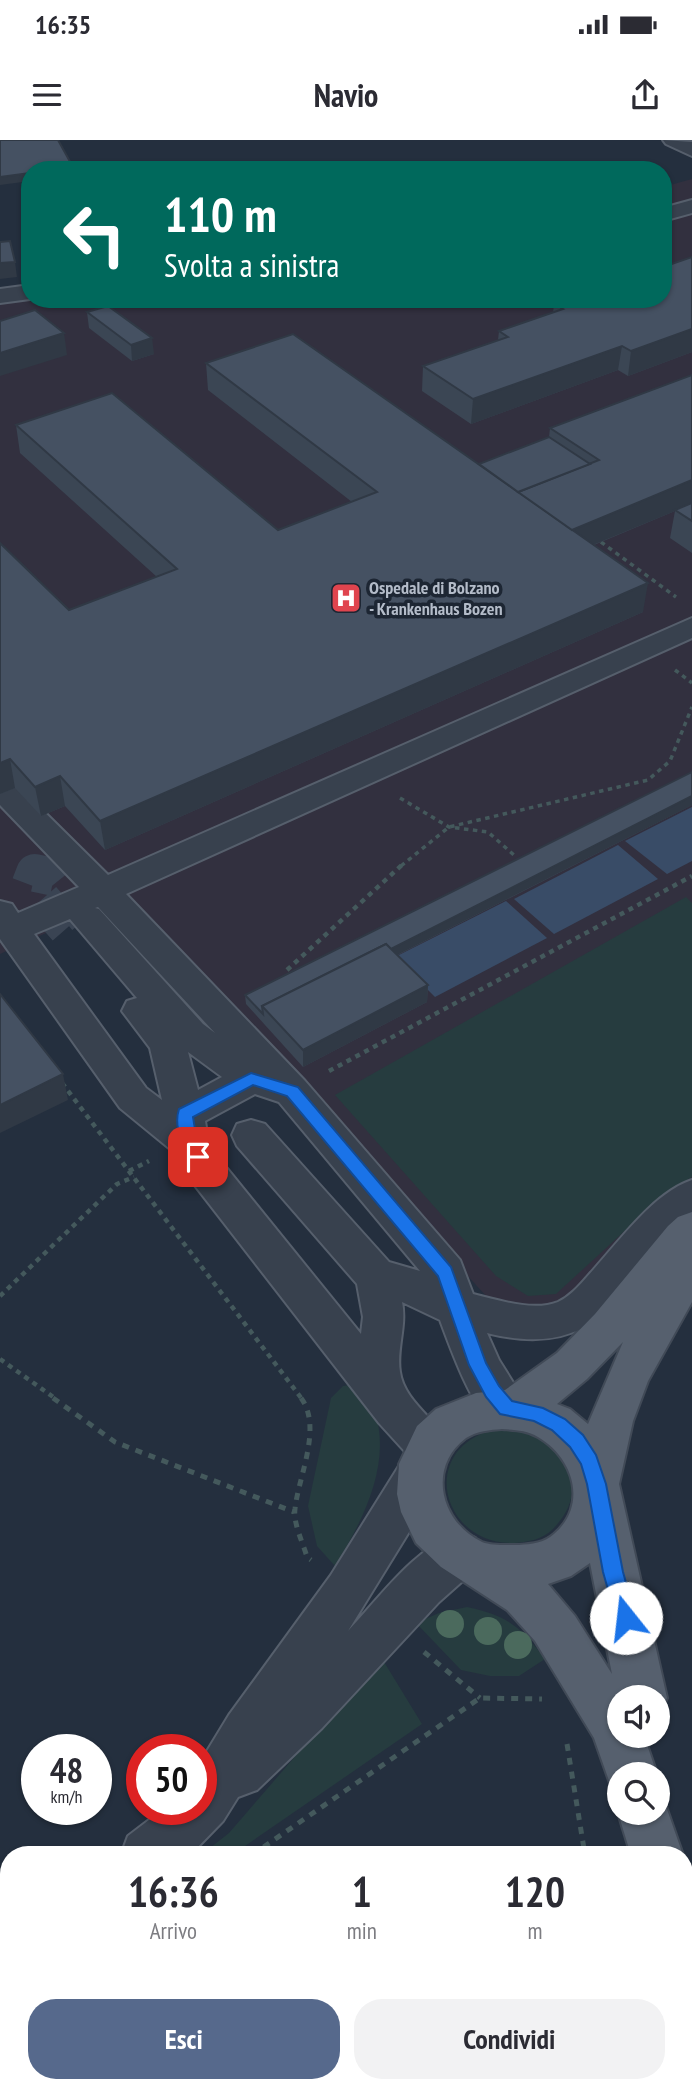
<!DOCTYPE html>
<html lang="it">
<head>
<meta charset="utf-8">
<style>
	body { margin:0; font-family:"PT Sans Narrow",sans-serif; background:#f2f2f3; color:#2b2b33; height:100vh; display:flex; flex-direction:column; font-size:26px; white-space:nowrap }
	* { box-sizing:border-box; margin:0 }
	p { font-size:23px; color:#7c7c81 }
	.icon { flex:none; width:38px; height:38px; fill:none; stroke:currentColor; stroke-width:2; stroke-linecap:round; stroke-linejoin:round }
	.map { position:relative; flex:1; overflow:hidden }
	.side { position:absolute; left:0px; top:1706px; width:693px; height:247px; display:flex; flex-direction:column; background:#fff; border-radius:28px 28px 0 0; box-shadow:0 2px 5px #0004 }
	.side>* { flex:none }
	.banner { position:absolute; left:21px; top:21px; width:651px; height:147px; border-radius:28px; box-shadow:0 2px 5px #0004; background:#00695c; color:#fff; overflow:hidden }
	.tools { position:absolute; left:607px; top:1545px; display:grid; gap:14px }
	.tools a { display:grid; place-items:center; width:63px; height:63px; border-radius:50%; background:#fff; box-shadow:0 2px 5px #0004; font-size:35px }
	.speed { position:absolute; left:21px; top:1594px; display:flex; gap:14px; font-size:35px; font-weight:700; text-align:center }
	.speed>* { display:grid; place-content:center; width:91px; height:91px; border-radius:50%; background:#fff; box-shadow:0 2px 5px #0004; line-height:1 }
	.speed small { font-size:18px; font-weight:400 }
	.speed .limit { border:10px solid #d22; background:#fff; color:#111 }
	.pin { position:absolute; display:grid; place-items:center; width:60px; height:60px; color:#fff; margin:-30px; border-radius:14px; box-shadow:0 4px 10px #0006 }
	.me { position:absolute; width:77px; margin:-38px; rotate:344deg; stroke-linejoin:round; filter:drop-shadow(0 0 5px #0008) }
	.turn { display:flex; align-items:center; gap:24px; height:147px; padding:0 28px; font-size:32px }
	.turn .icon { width:91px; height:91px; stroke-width:2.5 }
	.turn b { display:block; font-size:49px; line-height:60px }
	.eta { display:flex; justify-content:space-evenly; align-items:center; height:119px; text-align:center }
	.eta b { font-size:42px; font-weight:700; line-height:49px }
	.action { display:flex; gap:14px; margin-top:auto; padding:14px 28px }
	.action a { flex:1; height:80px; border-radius:28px; background:#56698c; color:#fff; font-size:28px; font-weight:700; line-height:80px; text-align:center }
	.action a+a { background:#f2f2f3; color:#2b2b33 }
	.status { display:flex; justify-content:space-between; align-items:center; height:49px; padding:0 35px; background:#fff; direction:ltr }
	.status svg { height:19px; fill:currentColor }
	header { display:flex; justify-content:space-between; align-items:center; height:91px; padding:0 28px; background:#fff; font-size:32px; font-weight:700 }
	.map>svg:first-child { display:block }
	.medical { fill:#32303f }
	.green { fill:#263c3f }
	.water { fill:#394c67 }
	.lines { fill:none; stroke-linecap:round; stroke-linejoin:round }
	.minor-tunnel { stroke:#3a4453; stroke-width:38; stroke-dasharray:38 19; stroke-linecap:butt }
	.minor-casing { stroke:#565f6c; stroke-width:4 }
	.major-casing { stroke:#414a57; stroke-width:4 }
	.path-far2 { stroke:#44595c; stroke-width:3.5; stroke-dasharray:4.5 4.5; stroke-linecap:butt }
	.path-far1 { stroke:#44595c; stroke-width:4.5; stroke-dasharray:5 5; stroke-linecap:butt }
	.path { stroke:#44595c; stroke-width:5; stroke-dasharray:7 7; stroke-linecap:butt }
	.minor { fill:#38414e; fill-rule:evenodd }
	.major { fill:#56606e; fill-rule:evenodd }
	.tree { fill:#4b6a5d }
	.wall { fill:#3b4654 }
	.shaded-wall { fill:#303945 }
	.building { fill:#455162; stroke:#303945; stroke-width:2 }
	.route { fill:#1a73e8; stroke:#114b97; stroke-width:2 }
	.labels { text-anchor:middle; stroke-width:7; stroke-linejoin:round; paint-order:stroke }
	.far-poi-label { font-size:18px; font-weight:bold; fill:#b4bcc9; stroke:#1d2633; text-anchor:start }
</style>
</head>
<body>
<div class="status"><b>16:35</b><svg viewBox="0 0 49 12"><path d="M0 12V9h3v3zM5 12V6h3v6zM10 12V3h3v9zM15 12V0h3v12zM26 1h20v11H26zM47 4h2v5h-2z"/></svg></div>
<header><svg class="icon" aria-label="menu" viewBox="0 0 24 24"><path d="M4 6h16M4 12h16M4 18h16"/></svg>Navio<svg class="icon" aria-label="share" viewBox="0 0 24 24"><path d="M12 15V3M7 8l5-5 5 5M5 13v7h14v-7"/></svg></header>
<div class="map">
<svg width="692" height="1952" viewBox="0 0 692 1952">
	<rect width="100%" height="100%" fill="#242f3e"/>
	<!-- medical -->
	<path class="medical" d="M692,39V1044L573,1165L507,1173L487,1157L123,758L0,814V148L30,144V159H663V47Z"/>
	<!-- green -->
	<g class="green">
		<path d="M686,757L692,763V1037L666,1053L556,1154L528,1156L496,1136L335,955Z"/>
		<path d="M358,1244C363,1253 371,1262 375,1272C392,1325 362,1382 335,1426L317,1406L308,1366L331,1258L343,1246Z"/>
		<path d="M500,1288C555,1292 599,1342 553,1389C543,1399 529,1402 515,1403C440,1406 415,1305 500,1288Z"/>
		<path d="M467,1467C508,1476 520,1486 545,1519L519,1536H490L461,1530L416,1483L439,1473Z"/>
		<path d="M381,1517L422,1584L232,1715H201L229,1693Z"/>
	</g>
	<!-- water -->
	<g class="water">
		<path d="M692,667V721L667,734L625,701Z"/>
		<path d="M618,705L658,739L554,794L514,759Z"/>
		<path d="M506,761L547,798L435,857L395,817Z"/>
	</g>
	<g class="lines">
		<!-- minor-tunnel -->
		<path class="minor-tunnel" d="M67,788L30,746L35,733L54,737L87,778"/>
		<!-- minor casing -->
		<g class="minor-casing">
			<g id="minor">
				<path d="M663,0L692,2V16L666,4Z"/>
				<path d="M692,60V73L663,81V68Z"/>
				<path d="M30,145V159L0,163V149Z"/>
				<path d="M692,478V498L126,754L305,941L460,1120L473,1154C498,1160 533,1172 558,1162C573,1155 583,1141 594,1129C620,1100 655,1052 692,1040V1080C620,1146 603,1222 487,1193L499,1220L529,1268L523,1282L507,1288C503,1286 495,1285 492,1282C471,1267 449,1204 440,1180L402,1162C407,1186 396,1210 400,1232C404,1262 439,1281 451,1307L445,1321L438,1324L443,1333L436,1348L348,1491C381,1456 413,1410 458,1392L475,1398L481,1414L475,1430L439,1462L322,1588L257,1650L238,1657L223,1681L190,1715H121L128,1696L162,1670H201V1621L229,1575L331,1435L404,1318L409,1316L379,1283L193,1043L175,1013L120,968L0,799V761L12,764L18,773L79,747L0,665V643L6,641L17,645L108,735ZM98,767L215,893L203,884L99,769L95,768ZM70,779L137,858L127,861L122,871L150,908L162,960L146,948L34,794ZM188,912L222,937L198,950ZM255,954L279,962L420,1131L389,1122L265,984L251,980L237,984L232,995L237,1006L357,1144L363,1177L361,1194L221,1021L208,1000L205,981Z"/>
				<path d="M9,1785V1842L0,1845V1789Z"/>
			</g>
		</g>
		<!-- major casing -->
		<g class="major-casing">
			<g id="major">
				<path d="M692,1072V1162L648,1241L633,1281L619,1344L667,1558L658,1576V1558H620V1596H644L657,1634H620V1655L613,1652L594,1598L535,1501L507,1470L441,1427L416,1403L401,1372L397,1354L399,1324L417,1286L436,1269L476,1253L505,1250L557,1213L595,1174L668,1086L678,1077ZM623,1202L588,1284L570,1269L557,1264L587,1239ZM502,1289C514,1290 527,1290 538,1297C574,1318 588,1365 554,1394C544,1403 532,1404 519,1405C508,1405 492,1406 482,1402C440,1382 427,1327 466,1298C477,1291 490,1290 502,1289ZM590,1423L612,1534L575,1476L548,1444L571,1436Z"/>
				<path d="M658,1653L662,1655L683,1715H631L618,1673L620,1670V1673H658Z"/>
				<path d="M684,1917L692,1920V1952H652L653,1944H684Z"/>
			</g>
		</g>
		<!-- path-far2 -->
		<g class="path-far2">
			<path d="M601,402L676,457"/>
			<path d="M675,530L692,543"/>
			<path d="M400,658L449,687L488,692L515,716"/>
			<path d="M401,726L449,687L648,640L670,621L692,567"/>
		</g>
		<!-- path-far1 -->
		<g class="path-far1">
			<path d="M287,830L403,724"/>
			<path d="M329,931L692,736"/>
			<path d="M62,943L302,1259"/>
			<path d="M129,1031L149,1021"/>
			<path d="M0,1156L117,1044L134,1037"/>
			<path d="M0,1219L56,1259"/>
		</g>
		<!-- path -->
		<g class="path">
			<path d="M53,1258L115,1302L294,1372"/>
			<path d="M301,1258C323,1287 298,1338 295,1369C293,1383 303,1403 307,1417L311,1420"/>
			<path d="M424,1512L480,1558"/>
			<path d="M567,1604L585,1715"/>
			<path d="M252,1715L480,1558L542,1559"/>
			<path d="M0,1881L9,1876"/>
			<path d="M614,1944V1952"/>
		</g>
		<!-- minor -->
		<use href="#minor" class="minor"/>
		<!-- major -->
		<use href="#major" class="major"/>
	</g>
	<!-- trees -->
	<g class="tree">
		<circle cx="450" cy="1484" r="14"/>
		<circle cx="488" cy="1491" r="14"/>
		<circle cx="518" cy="1505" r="14"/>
	</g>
	<!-- wall -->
	<g class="wall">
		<path d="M692,117V212L628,236L618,230L471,284L422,251L423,226L498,200L499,191L553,173L554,164Z"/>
		<path d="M87,172L154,214L132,221L89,188Z"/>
		<path d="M206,223L479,324L549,297L550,288L692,235V413L670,398L675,371L594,405L643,472L105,710L65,666L41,676L15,648L0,654V403L69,470L157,437L20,313L16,285L278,390L352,362L208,250Z"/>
		<path d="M692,632V665L398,815L428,845L427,862L303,927L246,864L245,855Z"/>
	</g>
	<!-- shaded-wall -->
	<g class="shaded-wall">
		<path d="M30,33V41L0,45V37Z"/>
		<path d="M15,122L17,137L0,139V123Z"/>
		<path d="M692,189V212L628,236L631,211Z"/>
		<path d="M64,193L67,215L0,236V213Z"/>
		<path d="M152,198L154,214L132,221L131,205Z"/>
		<path d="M622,206L618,230L471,284L473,259Z"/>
		<path d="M692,340V364L675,370V371L566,416L569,391Z"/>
		<path d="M648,443L643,472L105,710L100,681Z"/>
		<path d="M10,619L15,648L0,654V623Z"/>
		<path d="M60,636L65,666L41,676L35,647Z"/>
		<path d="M692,656V665L273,878L267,872Z"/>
		<path d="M428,845L427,862L303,927V910Z"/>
		<path d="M63,934L68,960L0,993V965Z"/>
	</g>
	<!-- building -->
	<g class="building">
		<path d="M0,0H58L73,27L54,30H30V33L0,37Z"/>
		<path d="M10,101L15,122L0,123V102Z"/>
		<path d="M692,117V189L631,211L622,206L473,259L423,226L508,197L499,191L563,169L554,164L568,159H663V127Z"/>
		<path d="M108,166L152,198L131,205L87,172Z"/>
		<path d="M35,170L64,193L0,213V181Z"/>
		<path d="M293,194L648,443L100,681L60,636L35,647L10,619L0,623V403L69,470L177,429L16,285L112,253L278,390L377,352L206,223Z"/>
		<path d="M692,235V340L572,390L518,352L599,320L550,288Z"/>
		<path d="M549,297L590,324L518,352L479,324Z"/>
		<path d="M692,363V381L675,370Z"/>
		<path d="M692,632V656L391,809L386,804L262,866L263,874L245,855Z"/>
		<path d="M386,804L428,845L303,910L262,866Z"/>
		<path d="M0,854L63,934L0,965Z"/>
	</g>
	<!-- route -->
	<path class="route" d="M251,933L298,947L451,1127L486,1223L499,1246L512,1261L543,1268L565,1279L583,1295L596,1315L606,1344L623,1432L636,1478L633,1485L626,1488L619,1485L616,1478L603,1432L587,1344L581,1324L570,1307L552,1290L534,1281L500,1274L486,1257L469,1225L438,1136L287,956L253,945L193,977L197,1001L206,1017L198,1023L192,1021C183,1007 173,987 179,969Z"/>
	<!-- icons -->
	<defs>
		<g id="hospital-square" transform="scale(1.575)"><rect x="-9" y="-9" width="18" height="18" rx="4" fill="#e0444e" stroke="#1d2633"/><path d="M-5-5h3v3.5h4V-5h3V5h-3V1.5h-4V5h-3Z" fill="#fff"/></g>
	</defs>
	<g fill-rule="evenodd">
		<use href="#hospital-square" x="346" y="458"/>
	</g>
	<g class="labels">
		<!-- far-poi labels -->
		<g class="far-poi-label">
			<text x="369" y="454">Ospedale di Bolzano<tspan x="369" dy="21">- Krankenhaus Bozen</tspan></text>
		</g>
	</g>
</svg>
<div class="tools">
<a><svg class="icon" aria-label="sound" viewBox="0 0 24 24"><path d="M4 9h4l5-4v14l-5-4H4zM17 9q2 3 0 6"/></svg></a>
<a><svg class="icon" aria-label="search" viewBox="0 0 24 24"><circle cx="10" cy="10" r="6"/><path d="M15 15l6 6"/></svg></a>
</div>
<div class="speed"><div>48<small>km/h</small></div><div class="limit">50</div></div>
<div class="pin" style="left:198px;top:1017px;background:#d93025"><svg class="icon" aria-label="arrive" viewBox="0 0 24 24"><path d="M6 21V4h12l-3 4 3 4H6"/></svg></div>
<svg class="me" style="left:626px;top:1478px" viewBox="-20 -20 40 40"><circle r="19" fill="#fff"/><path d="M0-13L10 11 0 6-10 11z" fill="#1a73e8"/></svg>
<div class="banner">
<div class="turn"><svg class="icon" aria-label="left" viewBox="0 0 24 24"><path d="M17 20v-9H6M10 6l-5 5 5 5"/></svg><div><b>110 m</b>Svolta a sinistra</div></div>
</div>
<section class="side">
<div class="eta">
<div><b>16:36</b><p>Arrivo</p></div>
<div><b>1</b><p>min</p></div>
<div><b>120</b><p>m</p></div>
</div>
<div class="action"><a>Esci</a><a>Condividi</a></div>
</section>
</div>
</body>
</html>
